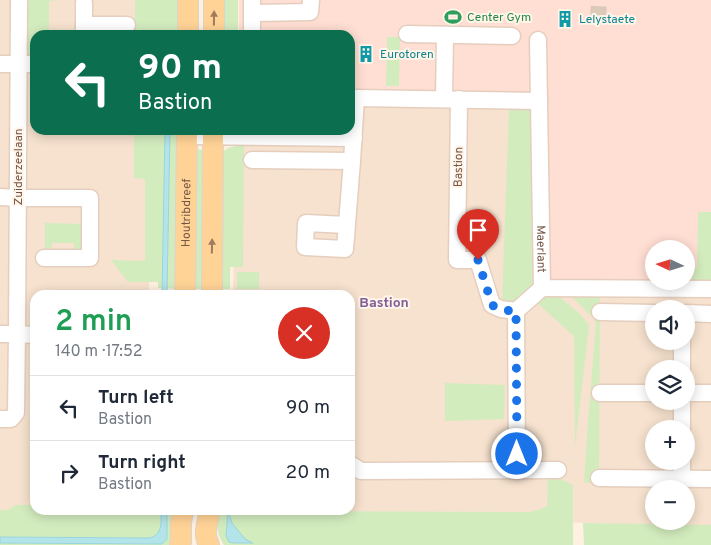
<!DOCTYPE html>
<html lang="en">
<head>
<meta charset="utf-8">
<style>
	body { margin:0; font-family:Overpass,sans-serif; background:#f2f2f3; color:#1f2937; height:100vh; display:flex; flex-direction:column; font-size:19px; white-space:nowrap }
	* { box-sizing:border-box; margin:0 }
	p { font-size:16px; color:#747a83 }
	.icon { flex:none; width:28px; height:28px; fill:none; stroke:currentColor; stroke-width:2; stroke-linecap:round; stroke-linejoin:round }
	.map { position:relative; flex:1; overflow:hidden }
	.panel { position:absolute; left:30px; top:290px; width:325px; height:225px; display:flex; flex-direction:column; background:#fff; border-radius:15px; box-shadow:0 2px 12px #0003 }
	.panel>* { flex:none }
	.top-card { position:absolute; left:30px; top:30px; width:325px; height:105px; border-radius:15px; box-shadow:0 2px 12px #0003; background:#0b6e4f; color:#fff; overflow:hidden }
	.needle { width:32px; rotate:274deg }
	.fabs { position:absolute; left:645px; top:240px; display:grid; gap:10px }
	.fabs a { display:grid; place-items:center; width:50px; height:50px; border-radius:50%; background:#fff; box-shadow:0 2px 12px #0003; font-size:25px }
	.pin { position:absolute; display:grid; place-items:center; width:42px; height:42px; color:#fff; margin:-51px -21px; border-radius:50% 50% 50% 0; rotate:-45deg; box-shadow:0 0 5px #0007 }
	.pin .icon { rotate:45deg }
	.me { position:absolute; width:55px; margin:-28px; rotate:0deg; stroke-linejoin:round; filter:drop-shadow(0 0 4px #0008) }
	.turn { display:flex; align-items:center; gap:18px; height:105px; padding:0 25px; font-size:22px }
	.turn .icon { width:65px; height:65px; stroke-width:2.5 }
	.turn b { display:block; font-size:35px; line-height:42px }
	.round { display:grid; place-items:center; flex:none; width:52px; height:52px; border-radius:26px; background:#f2f2f3 }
	.summary { display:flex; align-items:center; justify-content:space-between; height:85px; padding:0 25px }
	h1 { font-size:30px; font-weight:600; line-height:38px; color:#1e9e55 }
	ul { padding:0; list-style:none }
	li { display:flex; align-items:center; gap:15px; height:65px; padding:0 25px; border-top:1px solid #e0e1e3 }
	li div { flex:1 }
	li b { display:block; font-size:19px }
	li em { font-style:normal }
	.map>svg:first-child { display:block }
	.residential { fill:#f6e2ce; fill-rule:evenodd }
	.commercial { fill:#ffded3; fill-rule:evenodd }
	.green { fill:#d3ecbe }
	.water { fill:#b3e4e9; stroke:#99d5dc }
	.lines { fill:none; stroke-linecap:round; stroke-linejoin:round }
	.minor-tunnel { stroke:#dccab9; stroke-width:16; stroke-dasharray:16 8; stroke-linecap:butt }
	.minor-casing { stroke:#e5cebe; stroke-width:19 }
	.major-casing { stroke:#dcd3cf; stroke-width:22 }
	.minor { stroke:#fff; stroke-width:16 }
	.major { stroke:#ffd396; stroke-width:20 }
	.oneway { fill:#a07b5d }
	.route { stroke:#1a73e8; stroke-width:9; stroke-dasharray:0 16.2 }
	.labels { text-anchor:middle; stroke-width:4; stroke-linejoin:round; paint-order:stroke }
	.leisure-label { font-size:12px; fill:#27864d; stroke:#fff5e8; text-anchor:start }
	.culture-label { font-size:12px; fill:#0d838f; stroke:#fff5e8; text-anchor:start }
	.street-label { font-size:12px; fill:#775545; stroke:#fff5e8 }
	.neighbourhood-label { font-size:14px; font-weight:bold; fill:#84609b; stroke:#fff5e8 }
</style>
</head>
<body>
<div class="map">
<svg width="711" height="545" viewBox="0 0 711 545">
	<rect width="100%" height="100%" fill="#fef1e0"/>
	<!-- residential -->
	<g class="residential">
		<path d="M0,0H150V35H35V130H150L149,295H35V510H148L0,514Z"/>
		<path d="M350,105L535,109L599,293L711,299V528L594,523L228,515V510H350V295H233L237,130H350ZM654,309H686V341H654ZM654,369H686V401H654ZM654,429H686V461H654ZM654,489H686V521H654Z"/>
	</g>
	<!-- commercial -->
	<path class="commercial" d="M239,0H711V299L599,293L531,291L535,109L350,105V35H239ZM654,249H686V281H654Z"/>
	<!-- green -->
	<g class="green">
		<path d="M27,0H57L49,1V35H35V63L26,61Z"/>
		<rect x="135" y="0" width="45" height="35"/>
		<rect x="222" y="0" width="16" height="35"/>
		<path d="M387,37H400L399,86H386Z"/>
		<path d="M509,109L533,110L532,286L519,302L502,300Z"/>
		<path d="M134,130H179L177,289L158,288V282H128L111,260L145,261V179L134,178Z"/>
		<path d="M244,144L243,267H230V289H218L220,154L228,148Z"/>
		<path d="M198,149L202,150L204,155L202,289H192L194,151Z"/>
		<path d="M698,212H711V283L693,281L690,277L689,268L697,267Z"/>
		<path d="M45,223L85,224L84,250L74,254V243H52L51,254H45Z"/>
		<rect x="237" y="272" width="22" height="17"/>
		<path d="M600,293L599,485L584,482L588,421L596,324L594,319L571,296Z"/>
		<path d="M557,295L580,314L589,325L575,447L574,336L536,302L541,297Z"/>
		<path d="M445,383L505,385L504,419L445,421Z"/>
		<path d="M550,474L573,485V545H224C216,534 217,523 217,510H228L226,536L251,543L245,539L231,523L229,510H270L273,511L529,512L538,510L547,506L548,475Z"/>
		<path d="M16,505H35V510H161C161,522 163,535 149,538L0,537V510H8Z"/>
		<path d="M167,510H178L171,545H0V543L162,544L167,539Z"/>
		<path d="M583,523L711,525V545H584Z"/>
	</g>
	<!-- water -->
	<g class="water">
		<path d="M165,130H170L167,295H162Z"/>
		<path d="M161,510H167V539L162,544L0,543V537L149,538C163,535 161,522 161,510Z"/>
		<path d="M228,510L232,523L245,539L253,543H234L229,542L226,536Z"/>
	</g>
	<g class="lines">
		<!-- minor-tunnel -->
		<path class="minor-tunnel" d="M598,22L599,0"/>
		<!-- minor casing -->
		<g class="minor-casing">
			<g id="minor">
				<path d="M19,0L17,334L35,335"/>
				<path d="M252,13L310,12L311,0"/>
				<path d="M84,25H127"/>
				<path d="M407,34L512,36"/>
				<path d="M84,35V3"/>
				<path d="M252,35V0"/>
				<path id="s1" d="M538,40L542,288L711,289"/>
				<path d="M0,64H35"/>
				<path d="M444,99L445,35"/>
				<path d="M459,99L457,260H478L492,305L501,309L516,311"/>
				<path d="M187,136L354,138"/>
				<path d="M252,160L352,161"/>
				<path d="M0,197L18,198H90V258H44"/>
				<path d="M346,225L306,223L305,247L345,249L352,161L356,98L539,101"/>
				<path d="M600,312L654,313"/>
				<path d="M686,313L711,314"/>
				<path d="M0,334H17L16,413L11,419H0"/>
				<path d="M682,369V341"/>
				<path d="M600,393H654"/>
				<path d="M686,393H711"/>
				<path d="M682,401V429"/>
				<path d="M682,461V478"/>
				<path d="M350,464L361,471L558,470"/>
				<path d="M517,471L516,311L542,288"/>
				<path d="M599,478L711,479"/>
			</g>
		</g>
		<!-- major casing -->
		<g class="major-casing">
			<g id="major">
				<path d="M188,35V0"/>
				<path d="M214,35V0"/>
				<path id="s2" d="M185,295L187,130"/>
				<path d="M212,295L213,130"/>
				<path d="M180,545L181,542V523L183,510"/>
				<path d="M209,545C202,531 209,524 209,510"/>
			</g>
		</g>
		<!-- minor -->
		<use href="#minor" class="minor"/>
		<!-- major -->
		<use href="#major" class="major"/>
	</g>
	<!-- one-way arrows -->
	<defs><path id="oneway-solid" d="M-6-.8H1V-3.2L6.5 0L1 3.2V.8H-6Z" transform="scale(1.25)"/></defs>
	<g class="oneway">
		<use href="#oneway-solid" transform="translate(214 18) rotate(-89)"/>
		<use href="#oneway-solid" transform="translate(212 246) rotate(-89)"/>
	</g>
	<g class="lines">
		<!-- route -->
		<path class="route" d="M478,260L492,305L501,310L516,311L517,454"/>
	</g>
	<!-- icons -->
	<defs>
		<g id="stadium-bare" transform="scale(1.35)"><path d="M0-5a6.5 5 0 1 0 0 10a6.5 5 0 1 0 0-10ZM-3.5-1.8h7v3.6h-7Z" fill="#2e9e5b" stroke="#fff5e8" stroke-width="2.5" paint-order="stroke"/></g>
		<g id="building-bare" transform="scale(1.35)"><path d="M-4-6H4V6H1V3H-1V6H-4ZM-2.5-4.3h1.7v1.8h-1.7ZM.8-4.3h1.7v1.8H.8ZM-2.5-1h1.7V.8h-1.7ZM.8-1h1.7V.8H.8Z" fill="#0f9aa8" stroke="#fff5e8" stroke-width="2.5" paint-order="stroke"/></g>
	</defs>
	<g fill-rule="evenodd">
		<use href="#stadium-bare" x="453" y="17"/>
		<use href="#building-bare" x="565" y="19"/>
		<use href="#building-bare" x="366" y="54"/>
	</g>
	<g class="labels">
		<!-- leisure labels -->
		<g class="leisure-label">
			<text x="467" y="21">Center Gym</text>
		</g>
		<!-- culture labels -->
		<g class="culture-label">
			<text x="579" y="23">Lelystaete</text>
			<text x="380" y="58">Eurotoren</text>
		</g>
		<!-- street labels -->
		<g class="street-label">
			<text transform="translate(18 167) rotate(-90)" y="4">Zuiderzeelaan</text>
			<text transform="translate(458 167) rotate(-89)" y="4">Bastion</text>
			<text dy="4" stroke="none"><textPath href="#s2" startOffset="82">Houtribdreef</textPath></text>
			<text dy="4" stroke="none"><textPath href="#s1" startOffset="209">Maerlant</textPath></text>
		</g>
		<!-- neighbourhood labels -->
		<g class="neighbourhood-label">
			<text x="384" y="307">Bastion</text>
		</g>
	</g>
</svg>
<div class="fabs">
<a><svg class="needle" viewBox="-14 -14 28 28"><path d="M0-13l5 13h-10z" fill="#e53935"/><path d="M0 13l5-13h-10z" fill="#747a83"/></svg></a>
<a><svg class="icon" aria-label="sound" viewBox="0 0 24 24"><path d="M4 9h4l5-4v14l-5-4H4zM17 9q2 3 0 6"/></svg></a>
<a><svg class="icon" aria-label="layers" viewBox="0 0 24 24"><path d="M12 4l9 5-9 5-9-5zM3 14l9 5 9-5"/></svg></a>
<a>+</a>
<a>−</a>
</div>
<div class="pin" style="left:478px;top:260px;background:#d93025"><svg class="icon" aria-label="arrive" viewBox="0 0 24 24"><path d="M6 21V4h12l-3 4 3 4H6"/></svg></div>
<svg class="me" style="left:517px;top:454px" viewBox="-20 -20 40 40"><circle r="17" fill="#1a73e8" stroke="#fff" stroke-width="3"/><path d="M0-11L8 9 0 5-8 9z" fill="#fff"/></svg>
<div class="top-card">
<div class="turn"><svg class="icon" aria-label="left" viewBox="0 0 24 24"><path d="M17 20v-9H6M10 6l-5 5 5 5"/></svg><div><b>90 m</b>Bastion</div></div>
</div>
<section class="panel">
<div class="summary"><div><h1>2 min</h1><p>140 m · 17:52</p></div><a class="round" style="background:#d93025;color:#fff"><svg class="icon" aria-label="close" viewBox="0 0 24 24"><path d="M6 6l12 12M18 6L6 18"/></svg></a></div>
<ul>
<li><svg class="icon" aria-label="left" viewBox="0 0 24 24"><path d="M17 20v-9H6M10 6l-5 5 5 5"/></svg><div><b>Turn left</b><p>Bastion</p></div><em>90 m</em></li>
<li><svg class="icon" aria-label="right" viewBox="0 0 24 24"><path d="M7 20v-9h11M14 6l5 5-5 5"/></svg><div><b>Turn right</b><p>Bastion</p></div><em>20 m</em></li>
</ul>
</section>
</div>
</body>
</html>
